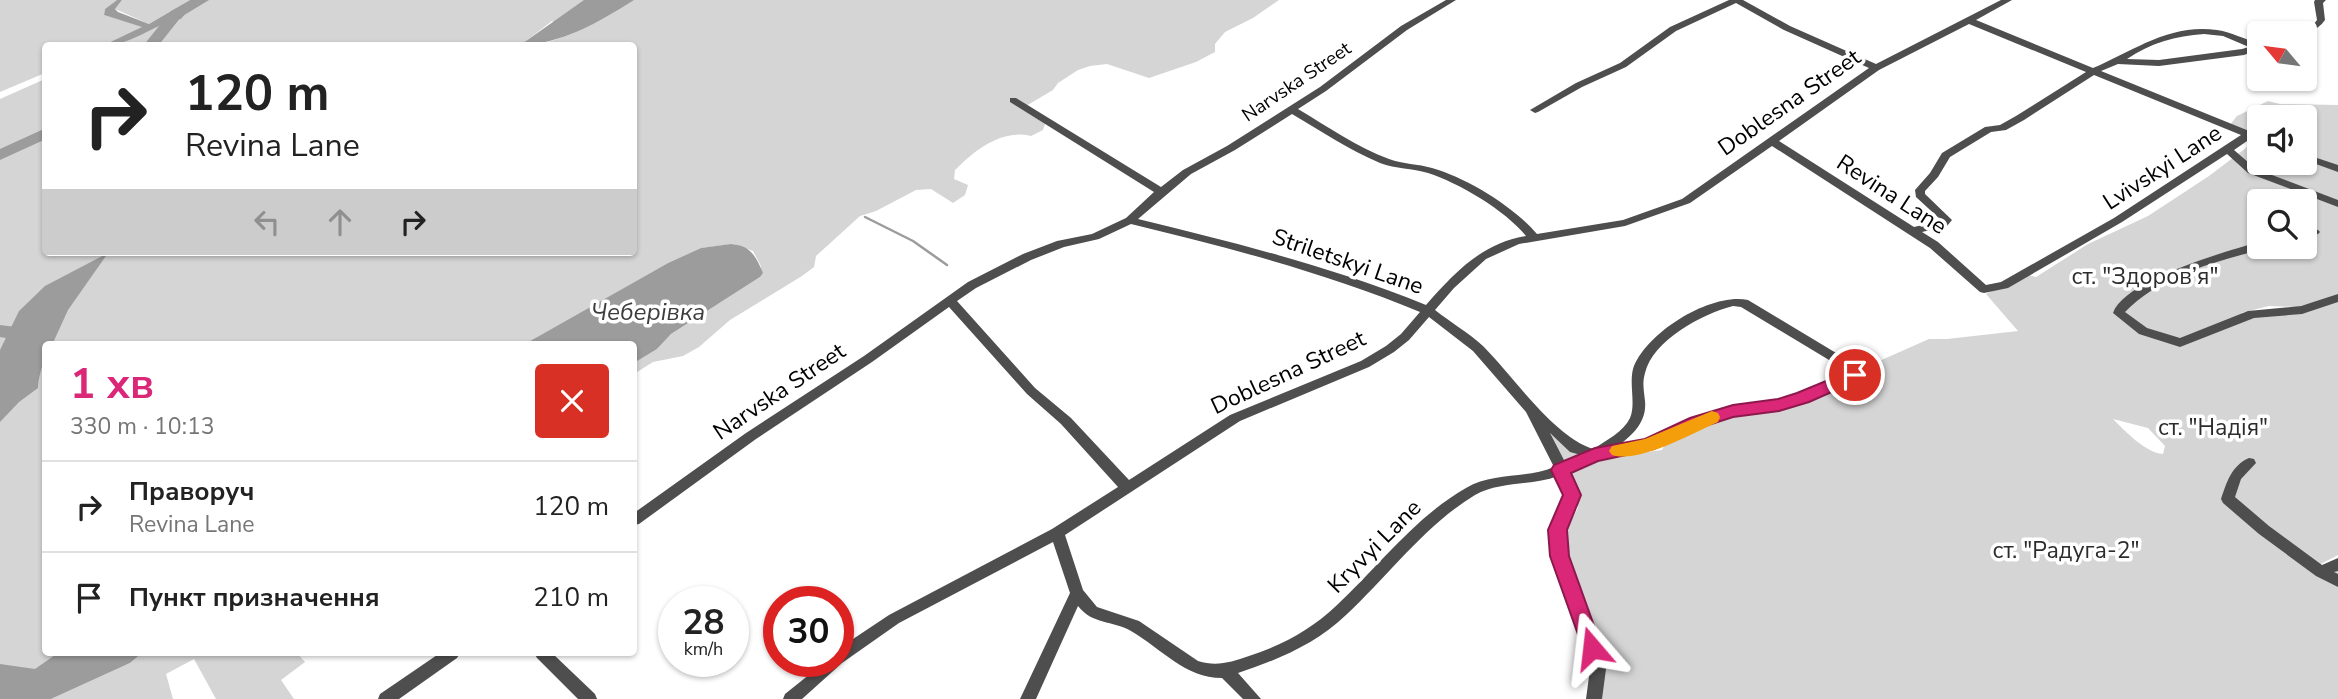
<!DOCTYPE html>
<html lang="uk">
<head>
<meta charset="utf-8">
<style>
	body { margin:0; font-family:"Nunito Sans",sans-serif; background:#f2f2f2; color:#222; height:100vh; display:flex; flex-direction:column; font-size:26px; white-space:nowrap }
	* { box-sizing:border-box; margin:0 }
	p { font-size:23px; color:#767676 }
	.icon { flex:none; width:38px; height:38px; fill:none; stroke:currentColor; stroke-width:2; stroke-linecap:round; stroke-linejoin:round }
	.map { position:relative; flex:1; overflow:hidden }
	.drawer { position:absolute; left:42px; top:341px; width:595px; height:315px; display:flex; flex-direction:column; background:#fff; border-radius:7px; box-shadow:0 2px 5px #0004 }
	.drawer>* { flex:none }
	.banner { position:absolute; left:42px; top:42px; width:595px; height:214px; border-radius:7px; box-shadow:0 2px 5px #0004; background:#fff; color:#222; overflow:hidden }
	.needle { width:46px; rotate:299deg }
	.fabs { position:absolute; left:2247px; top:21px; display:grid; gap:14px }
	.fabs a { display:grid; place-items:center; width:70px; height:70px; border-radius:7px; background:#fff; box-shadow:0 2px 5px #0004; font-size:35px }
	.speed { position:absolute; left:658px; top:586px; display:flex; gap:14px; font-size:35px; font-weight:700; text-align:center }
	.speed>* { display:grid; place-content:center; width:91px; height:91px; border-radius:50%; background:#fff; box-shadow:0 2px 5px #0004; line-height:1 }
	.speed small { font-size:18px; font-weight:400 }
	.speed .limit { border:10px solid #d22; background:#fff; color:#111 }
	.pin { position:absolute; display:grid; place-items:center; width:60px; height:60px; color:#fff; margin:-30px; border:4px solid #fff; border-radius:50%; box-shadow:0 2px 7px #0007 }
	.me { position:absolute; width:77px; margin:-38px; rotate:343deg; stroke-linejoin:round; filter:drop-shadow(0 0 5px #0008) }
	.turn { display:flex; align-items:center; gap:24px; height:147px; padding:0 28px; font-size:32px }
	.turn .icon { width:91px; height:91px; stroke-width:2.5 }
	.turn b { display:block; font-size:49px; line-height:60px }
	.lanes { display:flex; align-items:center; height:66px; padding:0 28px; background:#0003; justify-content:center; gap:35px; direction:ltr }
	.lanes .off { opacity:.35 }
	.round { display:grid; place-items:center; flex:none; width:74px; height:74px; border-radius:7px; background:#f2f2f2 }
	.head { display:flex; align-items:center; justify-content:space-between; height:119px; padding:0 28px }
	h1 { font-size:42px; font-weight:700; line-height:52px; color:#db2777 }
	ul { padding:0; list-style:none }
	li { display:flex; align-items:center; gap:21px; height:91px; padding:0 28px; border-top:2px solid #e0e0e0 }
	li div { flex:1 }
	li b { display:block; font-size:26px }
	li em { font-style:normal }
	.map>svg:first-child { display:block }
	.green { fill:#d5d5d5; fill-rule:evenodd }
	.water { fill:#9c9c9c }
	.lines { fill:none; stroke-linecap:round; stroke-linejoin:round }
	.stream { stroke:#9c9c9c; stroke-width:2.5 }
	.river { fill:#9c9c9c; fill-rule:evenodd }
	.minor { fill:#4e4e4e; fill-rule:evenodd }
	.route { fill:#db2777; stroke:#8e194d; stroke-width:2 }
	.slow { fill:#f59e0b }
	.labels { text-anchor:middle; stroke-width:7; stroke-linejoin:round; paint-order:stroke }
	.far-street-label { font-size:19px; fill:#000; stroke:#fff }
	.street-label { font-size:23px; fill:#000; stroke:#fff }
	.park-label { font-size:23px; fill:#2c2c2c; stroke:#fff }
	.water-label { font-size:24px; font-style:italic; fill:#3d3d3d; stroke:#fff }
</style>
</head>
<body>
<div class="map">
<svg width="2338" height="699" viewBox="0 0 2338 699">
	<rect width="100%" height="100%" fill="#fff"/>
	<!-- green -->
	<g class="green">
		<path d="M0,0H117L105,9L104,15L143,27L104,45L46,46L45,73L0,92Z"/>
		<path d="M122,0H190L149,24L115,9Z"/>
		<path d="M206,0H1279L1253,18L1225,32L1215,44V52L1196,62L1149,78L1107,64L1090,66L1078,70L1058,83L1053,90L1026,106L1046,121L1043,130L1031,136C1001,129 975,150 955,170L954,179L968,185L965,195L953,203L931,189L916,190L876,211L860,216L816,256L814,267L802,276L730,320L699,347L683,356L653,362L634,374V363L657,349L671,334L760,277L761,266L753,251L734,244L701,248L668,263L523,345H46V653H83L28,699H0V99L45,79L46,252H634V46L540,45L574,33L552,21L526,41L515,45H117L168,21L181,19L186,13Z"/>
		<path d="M2268,101L2280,104L2338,105V166L2305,154V117H2259V137L2229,126L2237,116Z"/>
		<path d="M2255,141L2259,142V163H2305V159L2338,171V295L2297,307L2269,306L2241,313L2251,318L2338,300V555L2319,565L2338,568V699H1601L1564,550L1568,526L1578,508L1576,486L1559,462L1547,436L1553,434L1596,459L1662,450L1667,440L1696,425L1735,413L1784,408L1851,380L1868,366L1929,339H1947L2018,331L1986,294L2025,274L2036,277L2088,244L2148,216L2209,176ZM2259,201H2305V247H2259ZM2113,419L2148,428L2165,446L2163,454C2146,453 2125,431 2113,419Z"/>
		<path d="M142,653H297L305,662L281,680L294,699H216L194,659L166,674L173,699H51L130,663Z"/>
	</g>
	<!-- water -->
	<g class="water">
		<path d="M117,0H122L115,9L118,12L149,24L190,0H206L186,13L181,19C154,23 132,46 104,45L142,27L104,15L105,9Z"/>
		<path d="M584,0H634C597,23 559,46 515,45L526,41Z"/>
		<path d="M731,244C750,245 756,256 763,273L760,277L671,334L657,349L634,363V345H523L668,263L701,248Z"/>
		<path d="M108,253L68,310L52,345H46C46,361 38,373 38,388L19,402L0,422V350L19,311L45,286Z"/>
		<path d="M58,653H142L130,663L51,699H0V664L35,669Z"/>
	</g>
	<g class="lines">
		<!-- stream -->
		<path class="stream" d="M865,217L913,241L947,265"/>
		<!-- river -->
		<g class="river">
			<path d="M192,0H209L181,17L158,46H143L171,11Z"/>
			<path d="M46,128V139L0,160V149Z"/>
			<path d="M0,325L31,329L34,334L10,385L7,390L0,392V364L12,339L0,337Z"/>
		</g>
		<!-- minor -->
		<g class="minor">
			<path d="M1446,0H1456L1407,30L1326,91L1298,109C1328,127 1357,147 1389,159C1403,164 1418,164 1432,168C1467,178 1513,206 1537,234L1623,220L1682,199L1869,68L1784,30L1736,3L1676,31L1626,67L1582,87L1538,112L1535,113L1530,110L1576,83L1620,63L1670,27L1729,0H1743L1790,26L1876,64L2001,0H2012L1976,20L2093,68C2133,51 2170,23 2217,30C2232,32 2245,40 2259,43V49L2244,55L2159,66L2118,64L2101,71L2259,135V142L2250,139L2234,150L2256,169L2338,200V207L2248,173L2227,154L2122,222L2008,288L1984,293L1980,292L1930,248L1772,146L1690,203L1625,226L1519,244L1486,259L1454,288L1435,310C1450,322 1469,333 1483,346C1514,377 1552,435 1593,449C1606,441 1624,431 1630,418C1636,404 1629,385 1633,369C1645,333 1711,292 1748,300L1861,368L1863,371L1853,382L1784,408L1733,416L1700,425L1653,448L1597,460L1569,472L1579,495L1564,530L1567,556L1606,669L1602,699H1586L1590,669L1553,556L1550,530L1565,495L1558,476C1532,486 1500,481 1475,495C1424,526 1389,575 1346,615C1316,644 1277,660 1238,673L1261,699H1243L1222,678C1185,678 1162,649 1131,631C1112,620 1093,625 1078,606L1036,699H1020L1070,593L1053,542L899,623L842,663L802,699H783L785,694L825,662H838V649L889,615L1052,529L1118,487L1061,424L1027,394L949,307L872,362L756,439L639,524L634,525V513L746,433L864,356L968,282L1023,254L1057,241L1092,234L1126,218L1154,192L1010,102V98H1016L1161,187L1183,170L1227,146L1320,87L1401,26ZM1969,24L2086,72L2016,116L2000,125L1985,127L1942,153L1930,173L1915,190L1916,197L1941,220L1939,221L1914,227L1779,141L1879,70ZM2204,34L2223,36L2249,47L2242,49L2159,60L2127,59C2150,43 2176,36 2204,34ZM2094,75L2241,135L2114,218L2001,282L1986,285L1938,242L1922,232L1947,226L1952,220L1925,194V191L1938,177L1950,157L1991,132L2006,130L2024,120ZM1292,114C1321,131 1349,150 1380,163C1396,169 1412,168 1428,173C1459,183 1505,210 1526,236C1482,243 1454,273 1426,305C1333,267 1236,243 1138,219L1191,174L1235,150ZM1131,224C1230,248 1326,273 1420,312L1401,334L1386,346L1361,361L1230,415L1129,480L1071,418L1035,388L957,301L976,288L1031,260L1064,247L1099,239ZM1733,306L1741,307L1849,372L1845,376L1778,401L1733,406L1691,419L1645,441L1618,446C1634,434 1647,421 1645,401C1644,391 1642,383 1645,373C1653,340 1702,314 1733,306ZM1429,317L1473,351L1526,412L1554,467C1526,479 1493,472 1466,488C1415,517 1379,566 1336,606C1312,629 1281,646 1249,656C1231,662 1217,667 1198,661L1139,621L1097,607L1083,590L1065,535L1240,421L1369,367L1394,352L1409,340ZM1550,433L1570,452L1581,455L1565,462Z"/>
			<path d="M2315,0H2326L2323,3L2325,20C2317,32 2305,33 2291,33L2292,31L2314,24L2317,20L2314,2Z"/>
			<path d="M2305,154L2338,165V172L2305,160Z"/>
			<path d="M2314,229L2318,230L2320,232L2318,234L2305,237V231Z"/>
			<path d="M2259,242V247H2264L2263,249C2215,262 2161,275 2125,312L2147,328L2180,338L2248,311L2301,306L2338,294V302L2302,314L2254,318L2180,347L2139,334L2113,313C2124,280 2227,251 2259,242Z"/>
			<path d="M2249,458L2254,459L2256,463L2241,479L2235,497L2269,526L2322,565L2338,558V571L2334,572L2338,574V587L2316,576L2259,534L2223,503L2221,499C2227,482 2231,466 2249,458Z"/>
			<path d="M440,653H460L457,658L399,699H378L380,694Z"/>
			<path d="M534,653H552L595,694L597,699H578L537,658Z"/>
		</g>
	</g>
	<!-- route -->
	<path class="route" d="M1855,369L1861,371L1863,375L1861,379L1809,402L1779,411L1733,417L1702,427L1654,449L1598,461L1571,473L1581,495L1567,530L1569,556L1602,648L1599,654L1592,657L1585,654L1550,556L1548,530L1563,495L1551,470L1554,465L1595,448L1645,439L1690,418L1733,405L1778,399L1797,393Z"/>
	<!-- slow -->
	<path class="slow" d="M1712,411L1718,413L1720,417L1718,422C1693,433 1638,464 1612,455L1609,451L1612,446L1645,439Z"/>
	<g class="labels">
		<!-- far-street labels -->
		<g class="far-street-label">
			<text transform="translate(1296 81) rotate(-34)" y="7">Narvska Street</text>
		</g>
		<!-- street labels -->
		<g class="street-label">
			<text transform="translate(1789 102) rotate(-35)" y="8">Doblesna Street</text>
			<text transform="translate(2162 167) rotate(-33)" y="8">Lvivskyi Lane</text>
			<text transform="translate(1892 194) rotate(33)" y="8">Revina Lane</text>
			<text transform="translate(1348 261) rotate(19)" y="8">Striletskyi Lane</text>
			<text transform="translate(1288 372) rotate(-25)" y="8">Doblesna Street</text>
			<text transform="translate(779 391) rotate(-34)" y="8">Narvska Street</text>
			<text transform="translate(1374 546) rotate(-45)" y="8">Kryvyi Lane</text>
		</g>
		<!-- park labels -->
		<g class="park-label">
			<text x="2145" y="284">ст. "Здоров’я"</text>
			<text x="2213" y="435">ст. "Надія"</text>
			<text x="2066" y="558">ст. "Радуга-2"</text>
		</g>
		<!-- water labels -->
		<g class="water-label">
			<text x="648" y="320">Чеберівка</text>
		</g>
	</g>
</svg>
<div class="fabs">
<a><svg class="needle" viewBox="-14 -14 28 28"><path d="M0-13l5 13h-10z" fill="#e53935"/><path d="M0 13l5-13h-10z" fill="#767676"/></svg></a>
<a><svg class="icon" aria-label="sound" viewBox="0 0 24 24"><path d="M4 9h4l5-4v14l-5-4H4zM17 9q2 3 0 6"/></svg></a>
<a><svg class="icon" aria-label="search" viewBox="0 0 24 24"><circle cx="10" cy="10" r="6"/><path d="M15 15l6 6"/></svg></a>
</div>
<div class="speed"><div>28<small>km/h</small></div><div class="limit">30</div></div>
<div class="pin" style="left:1855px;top:375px;background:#d93025"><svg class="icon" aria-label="arrive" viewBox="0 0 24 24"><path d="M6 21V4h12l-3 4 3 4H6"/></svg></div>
<svg class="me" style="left:1592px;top:648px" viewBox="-20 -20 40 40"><path d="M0-17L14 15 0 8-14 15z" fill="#db2777" stroke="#fff" stroke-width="4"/></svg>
<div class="banner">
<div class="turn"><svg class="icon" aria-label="right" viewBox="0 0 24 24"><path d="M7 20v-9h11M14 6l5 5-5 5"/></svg><div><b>120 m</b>Revina Lane</div></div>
<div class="lanes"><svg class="icon off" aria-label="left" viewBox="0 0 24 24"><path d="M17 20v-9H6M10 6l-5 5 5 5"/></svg><svg class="icon off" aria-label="ahead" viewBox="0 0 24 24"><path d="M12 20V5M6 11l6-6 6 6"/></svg><svg class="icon" aria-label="right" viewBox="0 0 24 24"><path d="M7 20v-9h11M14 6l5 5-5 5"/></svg></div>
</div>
<section class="drawer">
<div class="head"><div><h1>1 хв</h1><p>330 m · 10:13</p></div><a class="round" style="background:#d93025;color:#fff"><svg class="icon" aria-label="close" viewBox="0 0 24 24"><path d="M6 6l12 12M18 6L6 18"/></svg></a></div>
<ul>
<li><svg class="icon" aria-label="right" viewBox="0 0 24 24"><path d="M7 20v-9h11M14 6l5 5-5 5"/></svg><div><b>Праворуч</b><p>Revina Lane</p></div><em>120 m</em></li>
<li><svg class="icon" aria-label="arrive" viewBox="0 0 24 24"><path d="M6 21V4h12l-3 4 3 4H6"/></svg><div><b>Пункт призначення</b></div><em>210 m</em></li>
</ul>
</section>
</div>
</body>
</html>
